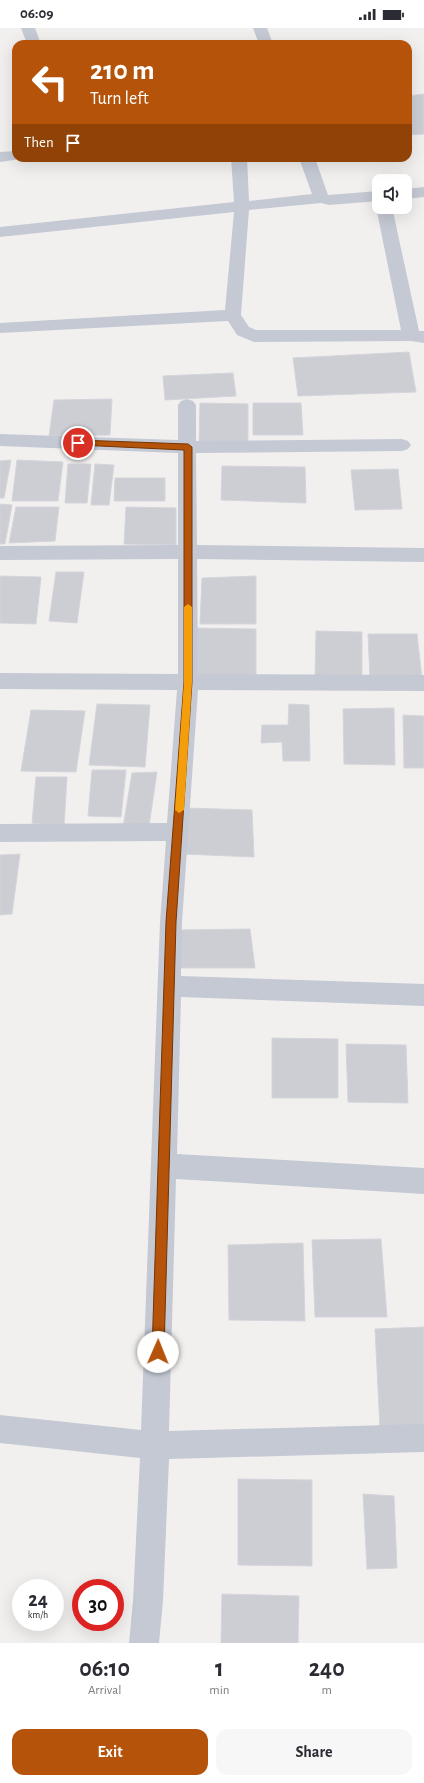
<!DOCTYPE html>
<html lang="en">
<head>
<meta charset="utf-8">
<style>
	body { margin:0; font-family:"Alegreya Sans",sans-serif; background:#f7f7f7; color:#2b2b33; height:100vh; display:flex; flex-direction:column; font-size:15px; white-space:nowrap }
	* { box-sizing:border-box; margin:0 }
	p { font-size:13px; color:#7c7c81 }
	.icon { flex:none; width:22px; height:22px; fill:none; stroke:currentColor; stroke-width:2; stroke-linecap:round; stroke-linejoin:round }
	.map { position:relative; height:1615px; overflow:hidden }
	.side { display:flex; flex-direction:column; background:#fff; flex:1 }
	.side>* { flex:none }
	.top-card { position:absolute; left:12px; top:12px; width:400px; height:122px; border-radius:12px; box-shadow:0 4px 16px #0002; background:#b45309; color:#fff; overflow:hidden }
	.controls { position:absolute; left:372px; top:146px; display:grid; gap:8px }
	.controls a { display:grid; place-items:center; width:40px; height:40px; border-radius:8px; background:#fff; box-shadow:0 4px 16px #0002; font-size:20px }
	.speed { position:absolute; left:12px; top:1551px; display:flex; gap:8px; font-size:20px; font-weight:700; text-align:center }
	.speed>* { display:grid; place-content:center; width:52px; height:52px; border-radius:50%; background:#fff; box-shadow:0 4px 16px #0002; line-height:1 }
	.speed small { font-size:10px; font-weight:400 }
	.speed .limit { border:6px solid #d22; background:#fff; color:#111 }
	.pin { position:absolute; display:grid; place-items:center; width:34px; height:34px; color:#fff; margin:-17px; border:2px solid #fff; border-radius:50%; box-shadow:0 1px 4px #0007 }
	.me { position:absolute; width:44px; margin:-22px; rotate:1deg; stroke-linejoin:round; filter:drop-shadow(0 0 3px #0008) }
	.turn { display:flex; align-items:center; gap:14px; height:84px; padding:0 12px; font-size:18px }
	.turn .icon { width:52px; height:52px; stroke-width:2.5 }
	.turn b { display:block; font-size:28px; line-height:34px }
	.then { display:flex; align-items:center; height:38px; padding:0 12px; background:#0003; gap:8px; font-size:15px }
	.eta { display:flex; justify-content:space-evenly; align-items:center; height:68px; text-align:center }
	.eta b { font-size:24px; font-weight:700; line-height:28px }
	.primary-button { display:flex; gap:8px; margin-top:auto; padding:8px 12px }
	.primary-button a { flex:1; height:46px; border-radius:12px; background:#b45309; color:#fff; font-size:16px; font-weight:700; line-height:46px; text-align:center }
	.primary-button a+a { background:#f7f7f7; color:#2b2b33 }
	.status { display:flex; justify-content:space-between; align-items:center; height:28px; padding:0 20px; background:#fff; direction:ltr }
	.status svg { height:11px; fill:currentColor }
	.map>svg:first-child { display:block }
	.building { fill:#cdced4; stroke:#d4d4db }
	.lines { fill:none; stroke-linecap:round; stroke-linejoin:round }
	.minor { fill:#c4c9d4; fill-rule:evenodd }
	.route { fill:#b45309; stroke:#753606 }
	.slow { fill:#f59e0b }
</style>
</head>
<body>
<div class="status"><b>06:09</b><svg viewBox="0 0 49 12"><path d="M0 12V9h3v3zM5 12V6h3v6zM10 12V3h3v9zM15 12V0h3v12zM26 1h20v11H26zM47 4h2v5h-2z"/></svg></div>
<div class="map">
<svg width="424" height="1615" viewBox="0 0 424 1615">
	<rect width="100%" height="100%" fill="#f2f0ef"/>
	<!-- building -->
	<g class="building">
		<path d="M424,66V106L408,107V68Z"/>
		<path d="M409,324L416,364L298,368L293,330Z"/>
		<path d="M233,345L236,368L165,372L163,348Z"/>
		<path d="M112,371L110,407L49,408L54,372Z"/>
		<path d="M200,375L248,376V414H199Z"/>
		<path d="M253,375H301L303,407H253Z"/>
		<path d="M11,432L4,470H0V433Z"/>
		<path d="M17,432L63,434L58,473H12Z"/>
		<path d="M68,436H91L87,475H65Z"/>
		<path d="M95,436L114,437L109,477H91Z"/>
		<path d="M222,438L305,439L306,475L221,472Z"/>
		<path d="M398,441L402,481L355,482L351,442Z"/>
		<path d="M115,450H165V473H114Z"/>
		<path d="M0,476L12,477L5,516H0Z"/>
		<path d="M16,479H59L55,513L9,515Z"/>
		<path d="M126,479L176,480V517L124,516Z"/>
		<path d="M56,544H84L77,595L49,593Z"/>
		<path d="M0,548L41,549L36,596L0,595Z"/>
		<path d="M256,548V596H200L202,550Z"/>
		<path d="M196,600L256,601V649L195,650Z"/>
		<path d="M316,603L362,604V650L315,649Z"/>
		<path d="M368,606H417L422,651L370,652Z"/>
		<path d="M97,676L150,677L145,739L89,737Z"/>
		<path d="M289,676L309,677L310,733H283L282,714L261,715L262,697H288Z"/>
		<path d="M394,680L395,737L344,736L343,681Z"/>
		<path d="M31,682L85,683L76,744L21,743Z"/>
		<path d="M403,687L424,688V740H404Z"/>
		<path d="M92,742H126L121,789L88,788Z"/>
		<path d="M157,744L149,798L123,799L132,745Z"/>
		<path d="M36,749H67L64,798L32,795Z"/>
		<path d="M185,780L252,782L254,829L182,826Z"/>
		<path d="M20,826L12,886L0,887V827Z"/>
		<path d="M250,901L255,940H178L177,902Z"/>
		<path d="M272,1010L338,1011V1070H272Z"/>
		<path d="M346,1016L406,1017L408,1075L348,1074Z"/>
		<path d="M381,1211L387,1289H315L312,1212Z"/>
		<path d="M303,1215L305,1293L229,1292L228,1217Z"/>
		<path d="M424,1299V1399L380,1401L375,1301Z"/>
		<path d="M238,1451L312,1452V1538L238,1537Z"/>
		<path d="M363,1466L394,1468L397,1540L367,1541Z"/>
		<path d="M222,1566L299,1568L298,1615H221Z"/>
	</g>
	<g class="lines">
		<!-- minor -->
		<g class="minor">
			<path d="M21,0H35L41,16H27Z"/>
			<path d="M253,0H267L273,16H259Z"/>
			<path d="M16,123V130H22L21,131L0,134V124Z"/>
			<path d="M231,130H247L249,173L312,166L299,130H315L328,167L379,163V173L329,177L321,175L249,182L241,287L249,299L256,302H401L376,179L379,176V179H392L419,303H424V315L411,313L254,314L237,307L228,293L0,305V295L225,282L234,184L0,209V199L234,174Z"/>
			<path d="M424,159V169L405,171V161Z"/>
			<path d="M187,371L193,373L196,377V413L402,411L408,413L411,417L408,421L402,423L196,425L197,517L424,520V534L197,531L198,646L424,647V663L198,662L182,894L181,948L424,956V978L181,969L177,1126L424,1140V1166L176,1151L169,1403L424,1396V1424L169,1431L163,1573L159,1615H129L133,1573L140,1430L0,1415V1387L141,1402L160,894L166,813L0,814V796L167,795L177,662L0,661V645L178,646V531L0,532V518L178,517V425L0,418V406L178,412V377L181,373Z"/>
		</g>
	</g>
	<!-- route -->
	<path class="route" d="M78,412L188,416L192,419V654L176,894L164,1324L162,1328L158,1330L154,1328L152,1324L166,894L184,654V422L78,417L75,415Z"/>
	<!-- slow -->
	<path class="slow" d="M188,576L192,579V654L184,782L179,785L175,782L184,654V579Z"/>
</svg>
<div class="controls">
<a><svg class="icon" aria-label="sound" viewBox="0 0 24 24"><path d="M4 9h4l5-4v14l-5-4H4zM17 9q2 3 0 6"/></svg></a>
</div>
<div class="speed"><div>24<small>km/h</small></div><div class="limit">30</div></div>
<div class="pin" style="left:78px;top:415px;background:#d93025"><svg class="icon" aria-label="arrive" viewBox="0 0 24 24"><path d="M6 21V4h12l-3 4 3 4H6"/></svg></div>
<svg class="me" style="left:158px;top:1324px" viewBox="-20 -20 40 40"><circle r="19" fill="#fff"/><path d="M0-13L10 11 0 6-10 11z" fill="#b45309"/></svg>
<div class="top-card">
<div class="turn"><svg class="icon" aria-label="left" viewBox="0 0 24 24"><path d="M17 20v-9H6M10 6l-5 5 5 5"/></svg><div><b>210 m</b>Turn left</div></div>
<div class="then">Then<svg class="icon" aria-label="arrive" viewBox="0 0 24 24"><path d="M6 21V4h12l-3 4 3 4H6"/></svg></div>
</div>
</div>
<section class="side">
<div class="eta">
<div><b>06:10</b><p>Arrival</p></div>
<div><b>1</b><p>min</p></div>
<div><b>240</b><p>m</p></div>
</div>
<div class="primary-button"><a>Exit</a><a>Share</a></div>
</section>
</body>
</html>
